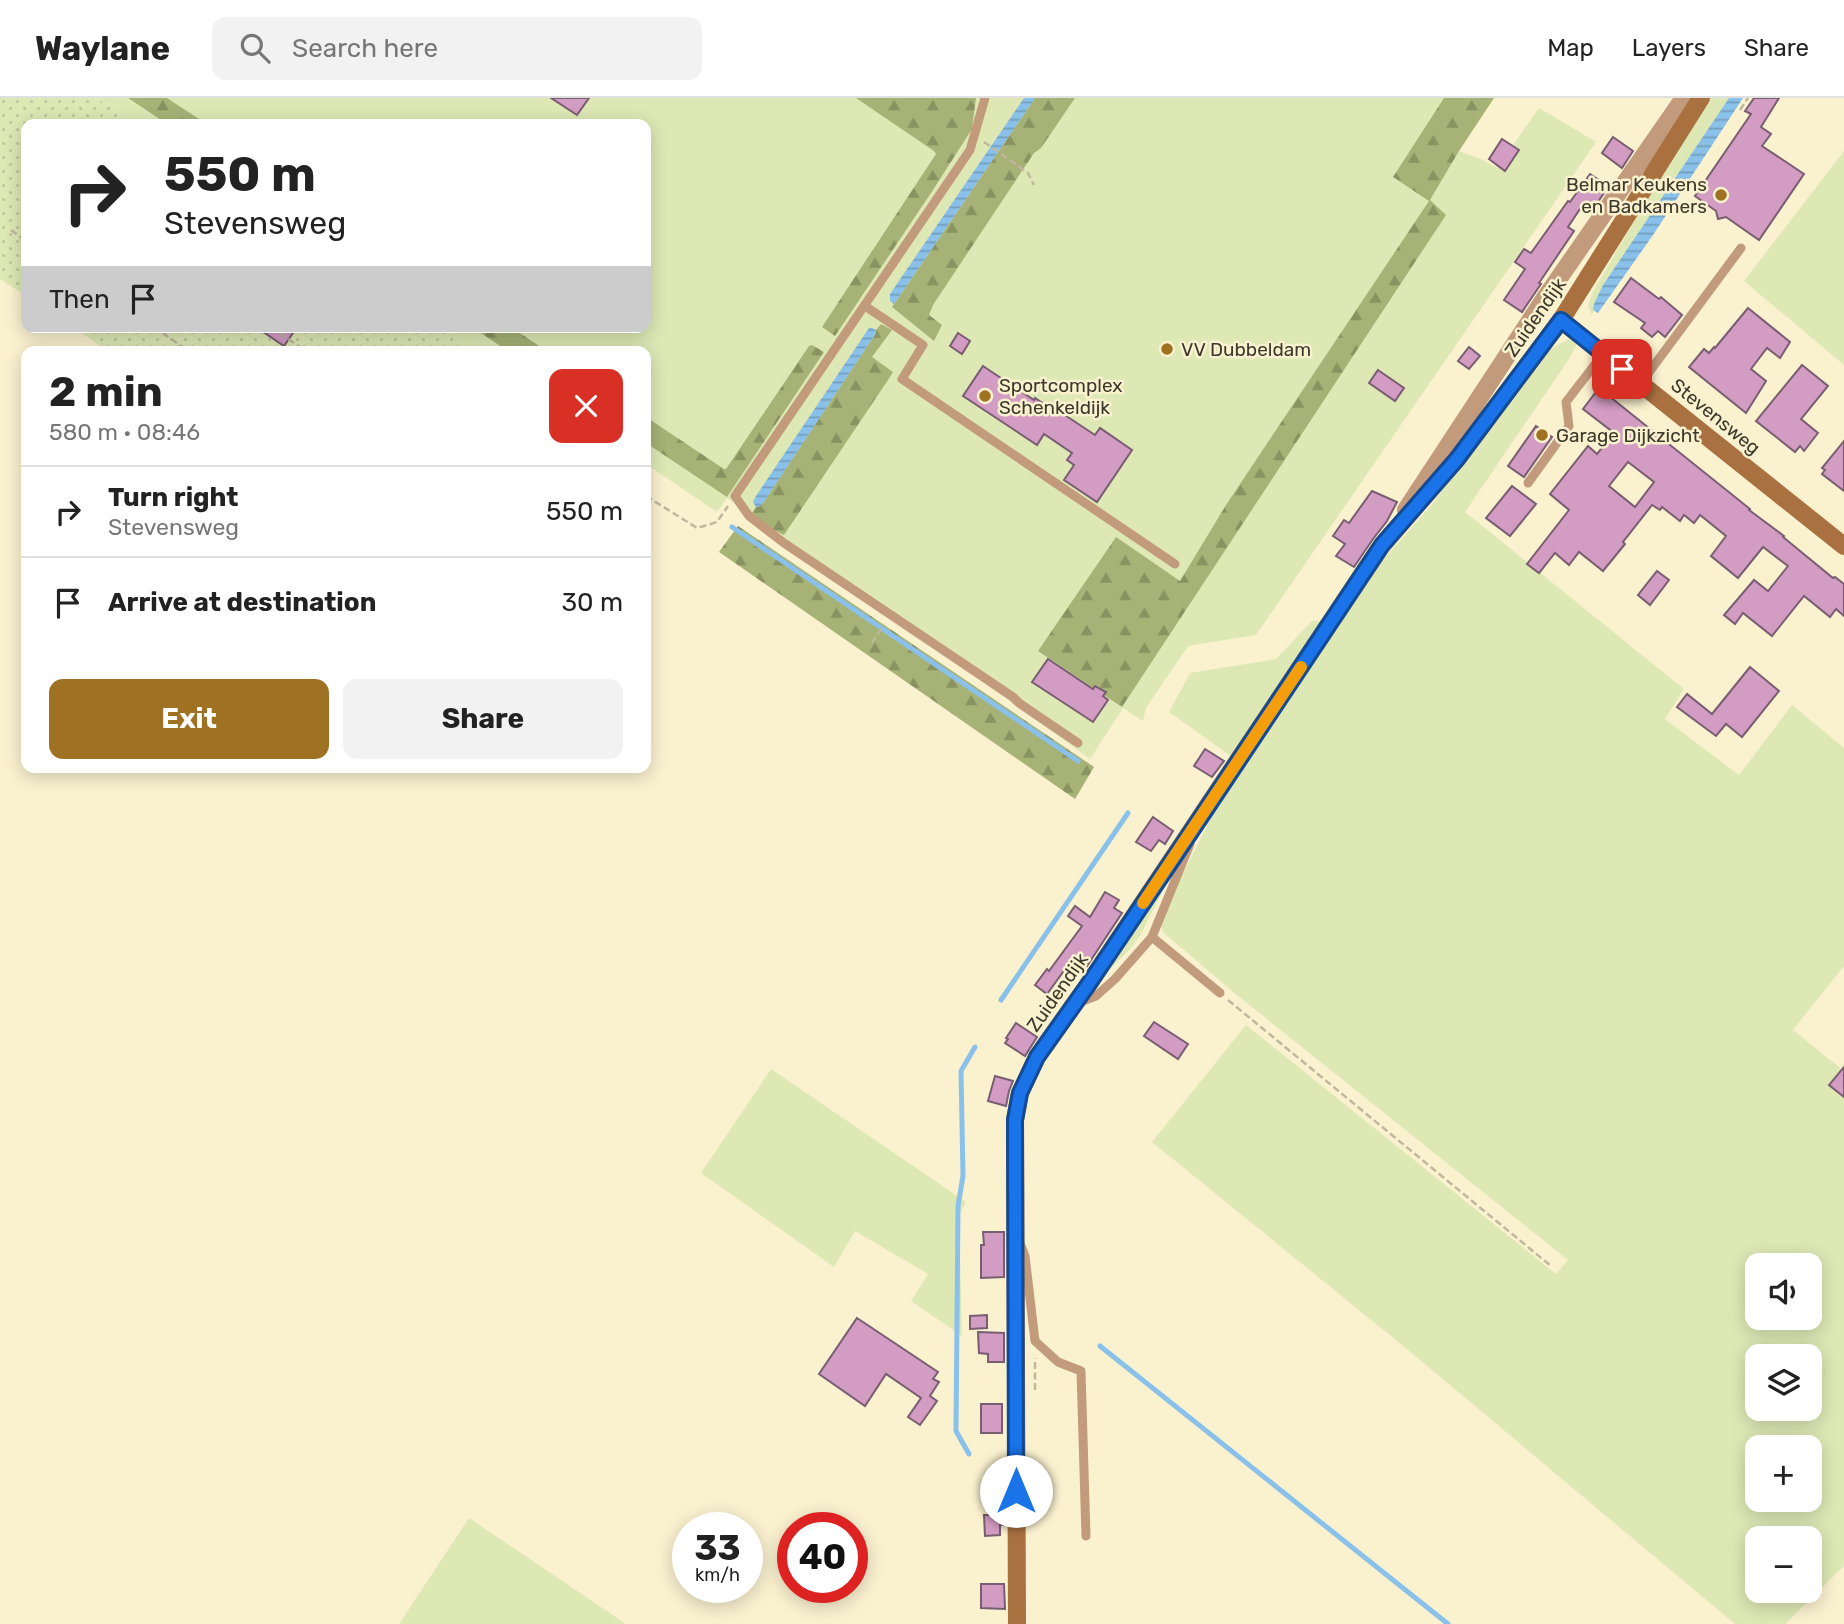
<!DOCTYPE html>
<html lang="en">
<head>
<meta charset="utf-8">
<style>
	body { margin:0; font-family:Rubik,sans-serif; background:#f2f2f2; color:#222; height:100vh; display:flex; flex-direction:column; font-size:26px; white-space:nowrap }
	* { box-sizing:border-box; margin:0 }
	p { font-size:23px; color:#767676 }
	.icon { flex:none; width:38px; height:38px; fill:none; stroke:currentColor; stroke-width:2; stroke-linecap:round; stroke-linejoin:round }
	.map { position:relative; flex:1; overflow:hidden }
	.panel { position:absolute; left:21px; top:248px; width:630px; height:427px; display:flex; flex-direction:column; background:#fff; border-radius:14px; box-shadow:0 4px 18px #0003 }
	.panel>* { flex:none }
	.top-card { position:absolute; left:21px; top:21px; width:630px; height:214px; border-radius:14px; box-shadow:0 4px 18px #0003; background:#fff; color:#222; overflow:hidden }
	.buttons { position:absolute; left:1745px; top:1155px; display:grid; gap:14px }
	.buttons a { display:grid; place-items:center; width:77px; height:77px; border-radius:14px; background:#fff; box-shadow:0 4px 18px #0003; font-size:35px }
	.speed { position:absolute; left:672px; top:1414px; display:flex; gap:14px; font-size:35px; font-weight:700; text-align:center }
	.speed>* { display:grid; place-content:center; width:91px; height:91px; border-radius:50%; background:#fff; box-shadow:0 4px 18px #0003; line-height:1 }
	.speed small { font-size:18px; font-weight:400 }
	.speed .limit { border:10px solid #d22; background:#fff; color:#111 }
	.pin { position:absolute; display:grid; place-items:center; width:60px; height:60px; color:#fff; margin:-30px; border-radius:14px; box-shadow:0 4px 10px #0006 }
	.me { position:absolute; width:77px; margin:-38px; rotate:0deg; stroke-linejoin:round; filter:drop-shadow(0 0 5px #0008) }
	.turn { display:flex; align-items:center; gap:24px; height:147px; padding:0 28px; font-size:32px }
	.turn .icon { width:91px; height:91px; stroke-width:2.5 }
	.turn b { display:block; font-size:49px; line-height:60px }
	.then { display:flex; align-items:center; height:66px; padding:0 28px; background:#0003; gap:14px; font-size:26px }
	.round { display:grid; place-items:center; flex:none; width:74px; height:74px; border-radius:14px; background:#f2f2f2 }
	.summary { display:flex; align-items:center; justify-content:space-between; height:119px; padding:0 28px }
	h1 { font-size:42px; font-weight:700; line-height:52px }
	.cta { display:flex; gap:14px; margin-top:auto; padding:14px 28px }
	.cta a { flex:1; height:80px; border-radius:14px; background:#9e7222; color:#fff; font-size:28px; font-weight:700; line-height:80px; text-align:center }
	.cta a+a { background:#f2f2f2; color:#222 }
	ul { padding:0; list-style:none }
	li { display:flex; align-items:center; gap:21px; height:91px; padding:0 28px; border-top:2px solid #e0e0e0 }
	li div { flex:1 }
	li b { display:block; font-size:26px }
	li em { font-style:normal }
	header { display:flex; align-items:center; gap:42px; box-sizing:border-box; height:98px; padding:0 35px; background:#fff; border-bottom:2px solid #e0e0e0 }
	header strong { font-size:33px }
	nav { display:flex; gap:38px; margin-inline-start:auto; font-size:24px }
	.search { width:490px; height:63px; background:#f2f2f2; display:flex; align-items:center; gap:18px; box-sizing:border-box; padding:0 24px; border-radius:14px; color:#767676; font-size:26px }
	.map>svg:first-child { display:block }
	.grass { fill:#dee8b5; fill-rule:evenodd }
	.forest { fill:url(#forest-firs) }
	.park { fill:url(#park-dots) }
	.water { fill:url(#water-rules) }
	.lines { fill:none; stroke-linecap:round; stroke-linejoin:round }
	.stream { stroke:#8ac1ea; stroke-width:5 }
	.building { fill:#d29cc3; stroke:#795e71; stroke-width:2; fill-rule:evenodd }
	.path { stroke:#c0b89d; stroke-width:2.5; stroke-dasharray:7 3.5; stroke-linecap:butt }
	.lane { stroke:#c29b7c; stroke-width:9 }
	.street { stroke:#c29b7c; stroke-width:18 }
	.secondary { stroke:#a97040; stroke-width:18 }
	.route-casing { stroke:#114b97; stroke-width:18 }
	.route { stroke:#1a73e8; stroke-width:12 }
	.slow { stroke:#f59e0b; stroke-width:12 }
	.poi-dot { fill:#9e7222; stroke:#faf1cf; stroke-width:2.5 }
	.labels { text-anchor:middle; stroke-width:5; stroke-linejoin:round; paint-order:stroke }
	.poi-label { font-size:19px; fill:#3c382b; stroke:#faf1cf; text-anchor:start }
	.street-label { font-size:19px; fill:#3c382b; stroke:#faf1cf }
</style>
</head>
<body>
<header>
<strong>Waylane</strong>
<div class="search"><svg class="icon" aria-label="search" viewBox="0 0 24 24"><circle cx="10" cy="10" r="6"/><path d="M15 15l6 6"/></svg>Search here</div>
<nav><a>Map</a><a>Layers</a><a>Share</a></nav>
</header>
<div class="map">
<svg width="1844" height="1526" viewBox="0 0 1844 1526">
	<defs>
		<pattern id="forest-firs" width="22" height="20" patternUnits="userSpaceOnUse" patternTransform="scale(1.75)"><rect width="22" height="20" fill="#a7b276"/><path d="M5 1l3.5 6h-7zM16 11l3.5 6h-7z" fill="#899261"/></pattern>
		<pattern id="park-dots" width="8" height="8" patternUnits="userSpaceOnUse" patternTransform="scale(1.75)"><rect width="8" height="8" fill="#dee8b5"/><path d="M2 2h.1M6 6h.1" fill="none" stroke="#bfc89c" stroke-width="1.8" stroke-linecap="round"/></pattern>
		<pattern id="water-rules" width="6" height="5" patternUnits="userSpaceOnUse" patternTransform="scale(1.75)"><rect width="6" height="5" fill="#8ac1ea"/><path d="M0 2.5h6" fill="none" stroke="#729ebe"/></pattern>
	</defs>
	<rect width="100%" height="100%" fill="#faf1cf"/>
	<!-- grass -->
	<g class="grass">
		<path d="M96,0H128L167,26H135Z"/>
		<path d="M167,0H1468L1432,99L1459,53L1483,62L1497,70L1539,10L1596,44L1256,537L1188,548L1146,610L1143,623L1123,610L1090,661L727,400L717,414L646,366V345L681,368L646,342V254H524L489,229H646V26H207Z"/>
		<path d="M1707,0H1729L1603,187L1592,217L1588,209L1592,195Z"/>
		<path d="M1844,53V267L1744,183Z"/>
		<path d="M440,229H472L509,254H477Z"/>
		<path d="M1570,240L1578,244L1569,261L1465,414L1684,591L1665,621L1739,677L1792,607L1844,650V868L1793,932L1844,973V1468L1785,1526H1735L1408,1252L1152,1044L1246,927L1556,1176L1568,1162L1232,893L1164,835L1159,823L1215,712L1381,464L1429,410L1549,252ZM1757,1167H1810V1220H1757ZM1757,1258H1810V1311H1757ZM1757,1349H1810V1402H1757ZM1757,1440H1810V1493H1757Z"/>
		<path d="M1312,523H1323L1232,659L1169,614L1190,575L1276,561Z"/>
		<path d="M1166,786L1140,838L1131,850L1108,873Z"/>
		<path d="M771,971L966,1104L959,1117L962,1238L911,1203L928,1176L855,1133L834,1169L701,1075Z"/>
		<path d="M469,1420L626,1526H399Z"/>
	</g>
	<!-- forest -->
	<g class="forest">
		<path d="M128,0H167L207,26H167Z"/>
		<path d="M856,0H976L972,31L933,92L835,238L822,229L936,56L934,53Z"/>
		<path d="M1035,0H1075L1041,50L1034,55L933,207L929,217L942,227L934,243L892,209Z"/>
		<path d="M1444,0H1494L1459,53L1430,102L1446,117L1444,120L1122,609L1038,553L1116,439L1180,483L1226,407L1429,103L1393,79Z"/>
		<path d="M881,226L892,232L872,259L893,274L888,282L784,437L768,429L752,415L756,409L761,408L876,235V232Z"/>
		<path d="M472,229H511L548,254H509Z"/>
		<path d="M812,247L824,254L727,399L646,345V319L724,371H726L809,248Z"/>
		<path d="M738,428L1094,669L1075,701L719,454Z"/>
	</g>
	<!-- park -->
	<g class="park">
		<path d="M0,0H96L135,26H26V198L0,181Z"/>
		<path d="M73,229H440L477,254H109Z"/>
	</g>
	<!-- water -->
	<g class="water">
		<path d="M1024,0H1035L894,206L890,203V196Z"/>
		<path d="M1729,0H1743L1653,137L1598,215L1593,212L1594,206L1603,187Z"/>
		<path d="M869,230H872L876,232V235L761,408L756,409L753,404L756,398Z"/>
	</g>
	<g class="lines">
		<!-- stream -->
		<g class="stream">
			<path d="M732,429L1078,663"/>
			<path d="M1001,902L1128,715"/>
			<path d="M1100,1248L1448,1526"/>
			<path d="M969,1356L956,1333L958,1108L963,1078L961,973L975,949"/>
		</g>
	</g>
	<!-- building -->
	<g class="building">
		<path d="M551,0H589L577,17Z"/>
		<path d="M1754,0H1779L1761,29L1771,36L1762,48L1804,76L1759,142L1726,119L1718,121L1716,113L1695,98L1751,16L1745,13Z"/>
		<path d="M1613,39L1633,53L1622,70L1602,55Z"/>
		<path d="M1502,41L1519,52L1505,73L1489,61Z"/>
		<path d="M1590,76L1599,82L1595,89L1604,95L1591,114L1582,108L1568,129L1574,133L1539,185L1541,186L1522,214L1504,202L1525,171L1515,164L1524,151L1531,155L1568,103L1570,104Z"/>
		<path d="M1631,180L1659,201L1661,199L1682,217L1665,239L1658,233L1652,239L1641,230L1645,225L1614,204Z"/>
		<path d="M1748,210L1790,244L1780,260L1767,250L1751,271L1766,283L1746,315L1689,269L1704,251L1709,255L1714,249L1715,250Z"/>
		<path d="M256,229H297L284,248Z"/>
		<path d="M958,235L970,243L962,256L950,248Z"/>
		<path d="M1469,249L1480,258L1469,271L1458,263Z"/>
		<path d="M1802,267L1828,288L1801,321L1818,335L1804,353L1800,348L1795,354L1756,323Z"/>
		<path d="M983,268L1034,302L1035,300L1050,310L1051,308L1095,337L1100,330L1132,352L1097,404L1064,382L1074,367L1067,362L1072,355L1044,336L1037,347L963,298Z"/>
		<path d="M1378,272L1404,290L1395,303L1369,285Z"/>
		<path d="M1599,290L1750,411L1749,412L1784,438L1783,439L1833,480L1835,479L1844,486V518L1836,511L1830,519L1804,498L1772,538L1743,515L1735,526L1724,517L1754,482L1768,493L1788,468L1763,449L1738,480L1711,458L1726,438L1700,417L1694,425L1684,417L1680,423L1662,409L1660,412L1652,407L1623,444L1625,446L1603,473L1579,454L1569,467L1555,455L1539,475L1527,466L1569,412L1550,396L1588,348L1597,356L1614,335L1583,311ZM1628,364L1654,384L1635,409L1609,388Z"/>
		<path d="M1536,328L1552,339L1524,379L1508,368Z"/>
		<path d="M1844,343V393L1822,376L1825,372L1822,370Z"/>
		<path d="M1512,388L1536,406L1510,438L1486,420Z"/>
		<path d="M1372,393L1397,404L1387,423L1373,441L1354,469L1336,458L1345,446L1333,438L1344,422L1349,425Z"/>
		<path d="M1657,473L1669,482L1650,507L1638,497Z"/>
		<path d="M1048,561L1093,591L1095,588L1106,594L1103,598L1108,602L1093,624L1032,584Z"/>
		<path d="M1750,569L1779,593L1742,639L1726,626L1716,638L1677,609L1687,596L1712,616Z"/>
		<path d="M1205,651L1224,663L1212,679L1194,668Z"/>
		<path d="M1153,719L1173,733L1165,746L1159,742L1151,753L1136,744Z"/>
		<path d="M1105,794L1119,802L1114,810L1122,815L1087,868L1078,861L1073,868L1069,866L1047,896L1035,887L1047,871L1049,873L1082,828L1068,818L1075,808L1090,819Z"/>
		<path d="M1154,924L1188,946L1178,961L1144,938Z"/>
		<path d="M1016,925L1037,939L1025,958L1005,945L1008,941L1006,940Z"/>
		<path d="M1844,969V999L1829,987Z"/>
		<path d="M995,978L1013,983L1009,993L1006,1008L988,1003Z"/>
		<path d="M983,1134H1004V1179L981,1180V1147H984Z"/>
		<path d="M987,1217V1230L970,1231V1218Z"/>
		<path d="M857,1220L938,1274L933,1281L939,1284L930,1298L937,1303L920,1327L908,1319L921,1300L886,1276L865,1308L819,1276Z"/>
		<path d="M978,1234L1004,1235V1264H988V1256L979,1255Z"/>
		<rect x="981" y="1306" width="21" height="29"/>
		<path d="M990,1407H1004V1427H1000V1437L985,1438L984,1417H990Z"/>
		<path d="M981,1486H1004L1005,1511L981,1510Z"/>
	</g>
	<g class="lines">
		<!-- path -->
		<g class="path">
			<path d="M1740,12L1748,0"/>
			<path d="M984,44L1028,75L1034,87"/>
			<path d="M11,132L26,143"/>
			<path d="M154,229L190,254"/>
			<path d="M271,229L307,254"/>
			<path d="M646,398L697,430L717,424L728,408"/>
			<path d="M872,545L883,528"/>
			<path d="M1228,902L1551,1168"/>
			<path d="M1035,1292V1260"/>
		</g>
		<!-- lane -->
		<g class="lane">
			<path d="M985,0L970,52L735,398L749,418L784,445L1013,599L1019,605L1078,645"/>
			<path d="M865,208L923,247L902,281L1175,466"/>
			<path d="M1641,285L1741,150"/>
			<path d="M1528,385L1569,328L1566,304L1603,256"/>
			<path d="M1152,839L1220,895"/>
			<path d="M1080,904L1096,898L1115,881L1152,839L1190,746"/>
			<path d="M1020,1145L1025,1158L1035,1243L1058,1264L1081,1273L1086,1438"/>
		</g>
		<!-- street -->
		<path class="street" d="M1406,412L1543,203L1684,0"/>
		<!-- secondary -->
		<g class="secondary">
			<path d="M1561,222L1844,448"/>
			<path d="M1017,1526L1015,1022L1020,995L1037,959L1088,887L1382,447L1457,361L1561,222L1701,0"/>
		</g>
	</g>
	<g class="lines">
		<!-- route casing -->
		<g class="route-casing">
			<path id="route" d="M1016,1393L1015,1022L1020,995L1037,959L1088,887L1173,761L1382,447L1457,361L1561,222L1622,271"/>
		</g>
		<!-- route -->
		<use href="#route" class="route"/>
		<!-- slow -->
		<path class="slow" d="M1143,805L1301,569"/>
	</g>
	<!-- markers -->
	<g class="poi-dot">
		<circle cx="1721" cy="97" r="7"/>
		<circle cx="1167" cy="251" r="7"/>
		<circle cx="985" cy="298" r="7"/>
		<circle cx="1542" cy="337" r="7"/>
	</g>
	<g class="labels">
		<!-- poi labels -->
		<g class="poi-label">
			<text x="1707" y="93" text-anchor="end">Belmar Keukens<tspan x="1707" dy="22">en Badkamers</tspan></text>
			<text x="1181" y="258">VV Dubbeldam</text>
			<text x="999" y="294">Sportcomplex<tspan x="999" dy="22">Schenkeldijk</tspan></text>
			<text x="1556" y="344">Garage Dijkzicht</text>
		</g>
		<!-- street labels -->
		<g class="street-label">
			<text transform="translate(1535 219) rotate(-55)" y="7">Zuidendijk</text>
			<text transform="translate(1716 318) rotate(39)" y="7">Stevensweg</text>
			<text transform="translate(1057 894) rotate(-55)" y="7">Zuidendijk</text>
		</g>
	</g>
</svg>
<div class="buttons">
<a><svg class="icon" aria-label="sound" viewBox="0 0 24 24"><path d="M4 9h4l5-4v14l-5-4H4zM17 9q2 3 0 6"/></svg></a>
<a><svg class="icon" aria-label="layers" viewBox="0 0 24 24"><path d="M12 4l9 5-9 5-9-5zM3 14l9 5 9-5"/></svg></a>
<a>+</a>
<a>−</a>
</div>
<div class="speed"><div>33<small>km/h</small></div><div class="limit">40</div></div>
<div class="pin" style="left:1622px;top:271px;background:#d93025"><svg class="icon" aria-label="arrive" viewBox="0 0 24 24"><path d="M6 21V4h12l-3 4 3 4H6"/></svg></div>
<svg class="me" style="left:1016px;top:1393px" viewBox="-20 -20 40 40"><circle r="19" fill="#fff"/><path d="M0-13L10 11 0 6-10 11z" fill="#1a73e8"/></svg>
<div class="top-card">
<div class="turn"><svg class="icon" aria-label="right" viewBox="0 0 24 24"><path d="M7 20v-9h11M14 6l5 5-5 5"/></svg><div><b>550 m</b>Stevensweg</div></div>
<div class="then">Then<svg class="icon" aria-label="arrive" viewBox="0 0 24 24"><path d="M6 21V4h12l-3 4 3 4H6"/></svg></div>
</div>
<section class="panel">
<div class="summary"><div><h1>2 min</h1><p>580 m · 08:46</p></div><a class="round" style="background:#d93025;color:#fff"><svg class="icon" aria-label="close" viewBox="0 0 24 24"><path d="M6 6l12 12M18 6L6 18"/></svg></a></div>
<ul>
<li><svg class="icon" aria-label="right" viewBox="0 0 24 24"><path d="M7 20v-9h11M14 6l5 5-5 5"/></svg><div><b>Turn right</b><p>Stevensweg</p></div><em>550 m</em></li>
<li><svg class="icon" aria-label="arrive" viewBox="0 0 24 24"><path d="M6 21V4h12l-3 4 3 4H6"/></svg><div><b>Arrive at destination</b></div><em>30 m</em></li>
</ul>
<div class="cta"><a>Exit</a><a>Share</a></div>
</section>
</div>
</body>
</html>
